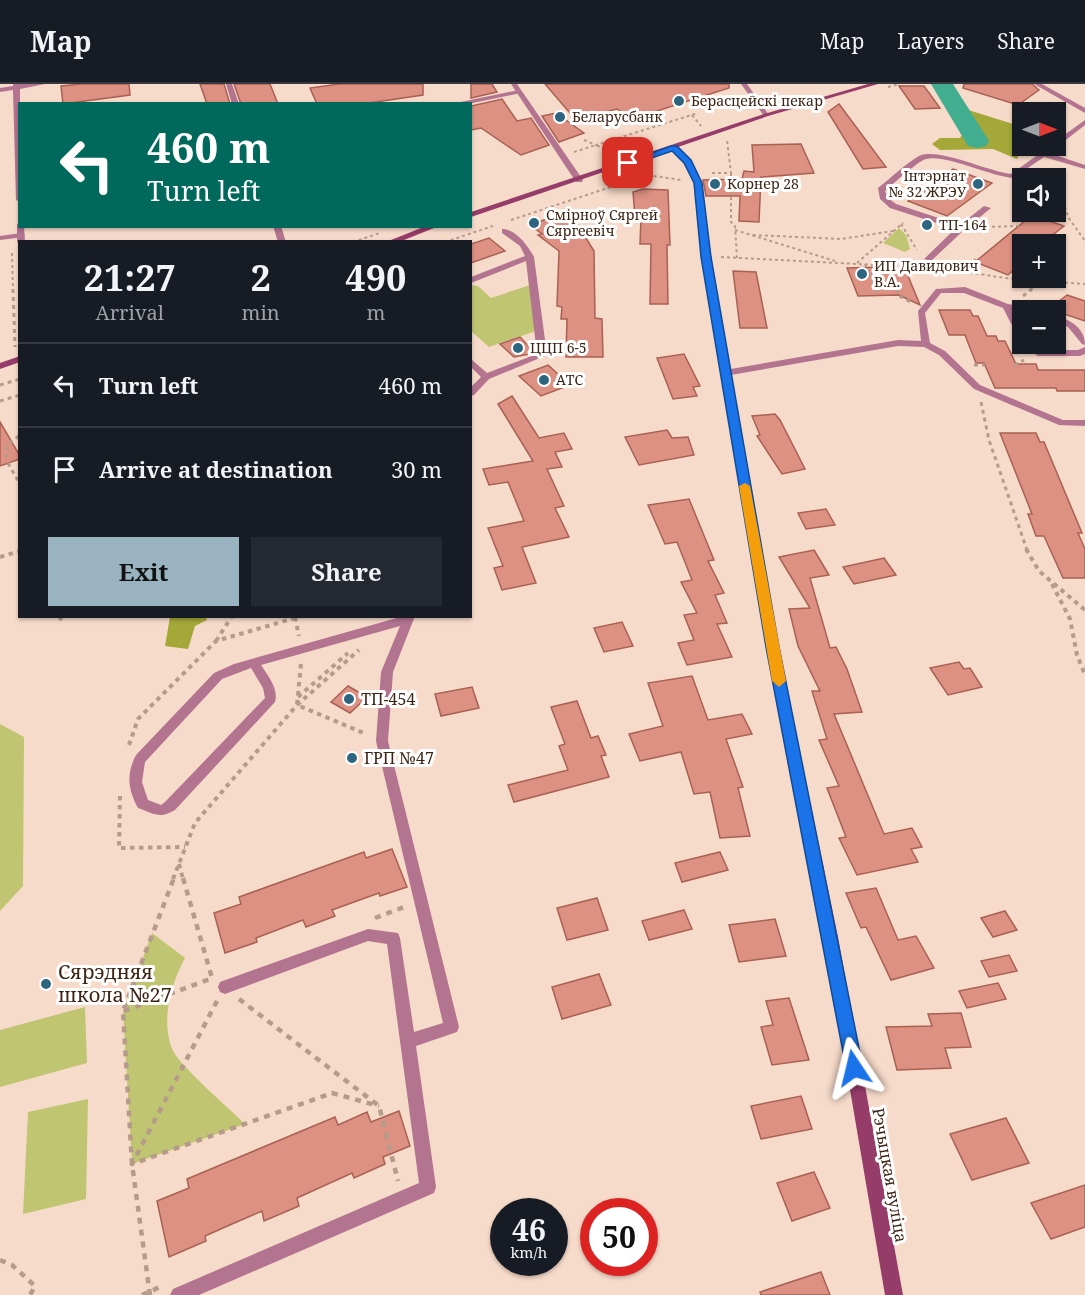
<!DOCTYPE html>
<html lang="en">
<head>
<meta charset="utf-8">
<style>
	body { margin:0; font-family:"Noto Serif",serif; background:#242831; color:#f1f3f6; height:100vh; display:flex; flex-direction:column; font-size:22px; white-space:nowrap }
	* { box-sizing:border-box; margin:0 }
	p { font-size:20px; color:#9ea1a6 }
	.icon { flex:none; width:33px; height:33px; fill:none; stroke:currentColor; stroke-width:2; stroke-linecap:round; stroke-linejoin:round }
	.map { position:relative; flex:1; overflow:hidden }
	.sheet { position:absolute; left:18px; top:156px; width:454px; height:378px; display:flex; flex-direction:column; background:#171b24; border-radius:0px; box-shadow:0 2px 4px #0004 }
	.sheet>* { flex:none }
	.guide { position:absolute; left:18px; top:18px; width:454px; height:126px; border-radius:0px; box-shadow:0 2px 4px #0004; background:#00695c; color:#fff; overflow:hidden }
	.needle { width:39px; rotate:90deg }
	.fabs { position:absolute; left:1012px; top:18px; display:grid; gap:12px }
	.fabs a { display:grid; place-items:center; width:54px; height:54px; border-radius:0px; background:#171b24; box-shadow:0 2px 4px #0004; font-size:30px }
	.speed { position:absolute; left:490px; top:1114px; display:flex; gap:12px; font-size:30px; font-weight:700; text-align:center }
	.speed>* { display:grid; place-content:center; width:78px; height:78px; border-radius:50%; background:#171b24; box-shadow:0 2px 4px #0004; line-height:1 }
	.speed small { font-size:15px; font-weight:400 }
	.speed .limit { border:9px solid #d22; background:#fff; color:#111 }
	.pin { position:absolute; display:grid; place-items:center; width:51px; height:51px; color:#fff; margin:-26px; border-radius:12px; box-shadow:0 3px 9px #0006 }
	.me { position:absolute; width:66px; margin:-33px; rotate:350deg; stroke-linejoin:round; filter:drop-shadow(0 0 4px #0008) }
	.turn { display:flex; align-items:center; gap:21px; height:126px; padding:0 30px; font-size:27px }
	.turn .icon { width:78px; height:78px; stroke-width:2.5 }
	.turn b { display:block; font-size:42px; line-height:51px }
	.eta { display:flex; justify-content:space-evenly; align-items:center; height:102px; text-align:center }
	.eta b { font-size:36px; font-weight:700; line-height:42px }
	.primary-button { display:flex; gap:12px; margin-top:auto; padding:12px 30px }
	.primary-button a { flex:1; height:69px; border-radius:0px; background:#99b3c0; color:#111; font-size:24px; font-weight:700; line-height:69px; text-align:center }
	.primary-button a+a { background:#242831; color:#f1f3f6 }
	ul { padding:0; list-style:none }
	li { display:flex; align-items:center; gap:18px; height:84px; padding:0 30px; border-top:2px solid #363941 }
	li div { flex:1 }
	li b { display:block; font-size:22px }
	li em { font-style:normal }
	header { display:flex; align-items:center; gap:36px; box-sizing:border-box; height:84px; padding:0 30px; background:#171b24; border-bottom:2px solid #363941 }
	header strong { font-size:28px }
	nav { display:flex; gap:33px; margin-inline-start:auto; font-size:21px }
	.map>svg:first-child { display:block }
	.green { fill:#c0c572 }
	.forest { fill:#a3a838 }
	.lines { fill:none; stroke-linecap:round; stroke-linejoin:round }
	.river { fill:#43ad90; fill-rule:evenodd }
	.building { fill:#dd9182; stroke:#a86153; stroke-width:1.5 }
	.path-far3 { stroke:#b69b8a; stroke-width:2; stroke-dasharray:3 3; stroke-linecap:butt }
	.path-far2 { stroke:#b69b8a; stroke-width:3; stroke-dasharray:4 4; stroke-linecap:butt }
	.path-far1 { stroke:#b69b8a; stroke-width:4; stroke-dasharray:4.5 4.5; stroke-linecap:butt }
	.path { stroke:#b69b8a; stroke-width:4.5; stroke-dasharray:6 6; stroke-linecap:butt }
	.lane { fill:#b37490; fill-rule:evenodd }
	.street { fill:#b37490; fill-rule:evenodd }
	.secondary { fill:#963c69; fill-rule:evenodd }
	.route { fill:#1a73e8; stroke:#114b97; stroke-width:1.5 }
	.slow { fill:#f59e0b }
	.poi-dot { fill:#2d647f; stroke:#fff; stroke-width:2 }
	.labels { text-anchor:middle; stroke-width:6; stroke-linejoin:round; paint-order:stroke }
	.far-poi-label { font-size:14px; fill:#3e2414; stroke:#fff; text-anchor:start }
	.poi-label { font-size:16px; fill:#3e2414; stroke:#fff; text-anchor:start }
	.street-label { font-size:16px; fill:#3e2414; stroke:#fff }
	.near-poi-label { font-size:20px; fill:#3e2414; stroke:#fff; text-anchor:start }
</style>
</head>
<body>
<header>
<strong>Map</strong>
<nav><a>Map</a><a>Layers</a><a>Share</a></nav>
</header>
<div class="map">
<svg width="1085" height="1211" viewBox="0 0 1085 1211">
	<rect width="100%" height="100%" fill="#f7dbca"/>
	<!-- green -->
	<g class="green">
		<path d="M899,144L906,151L910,165L905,168L883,159Z"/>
		<path d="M471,201L478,202L491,214L530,201L539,246L489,263L471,247Z"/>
		<path d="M0,640L24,653L23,802L0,827Z"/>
		<path d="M152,849L185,874C171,900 160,938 173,967C181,983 230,1025 245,1040L132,1080L123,927Z"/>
		<path d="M85,923L87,979L0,1003V946Z"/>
		<path d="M88,1015L86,1115L23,1130L28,1028Z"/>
	</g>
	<!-- forest -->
	<g class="forest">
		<path d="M965,25L1023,43V62H1026L1021,63L1017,75L993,65L940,66L932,60L940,54H960L963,49L953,29Z"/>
		<path d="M170,533H206L207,536L195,542L188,565L165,562Z"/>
	</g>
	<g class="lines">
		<!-- river -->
		<path class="river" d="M931,0H953L989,57L986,62L977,64L968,62Z"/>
	</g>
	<!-- building -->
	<g class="building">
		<path d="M81,0H129L130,11L63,20L61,2Z"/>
		<path d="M200,0H224L230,20H207Z"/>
		<path d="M234,0H270L278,20H241Z"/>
		<path d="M339,0H423V11L362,20H317L310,4Z"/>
		<path d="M471,0H492L497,8L471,14Z"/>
		<path d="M545,0H729V4L632,35L617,25L575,35Z"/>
		<path d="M964,0H1032L1039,6L1018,21L963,4Z"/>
		<path d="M899,2H924L940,24L915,25Z"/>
		<path d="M502,15L517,37L531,34L549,61L521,71L481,44L471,46V22Z"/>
		<path d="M839,20L886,83L863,85L828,28Z"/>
		<path d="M556,29L584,49L559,58L542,32Z"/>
		<path d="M801,60L814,89L761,93L759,138L739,137L740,112H706L703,96L742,95L744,87L754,88L752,61Z"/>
		<path d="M953,85L992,99L947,132L908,117Z"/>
		<path d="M643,105L668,106L670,161H667L668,220H650L651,160H640L641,133H635L633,108Z"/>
		<path d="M569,127L594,167L595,234L602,235L603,273H566L567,235H561L562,223L557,222L559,167L538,151L542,150L530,141Z"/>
		<path d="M1032,131L1064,142L1041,160H1023V178L1008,191L975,178Z"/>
		<path d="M489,154L505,167L471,179V160Z"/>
		<path d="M886,183L887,187H906L920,221L899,211L858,212L847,184Z"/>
		<path d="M733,187L756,188L767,244H740Z"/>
		<path d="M1067,211L1085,217V237L1049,225Z"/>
		<path d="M939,226H970L973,232H978L987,252H996L998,257H1005L1016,280H1036L1038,286H1085V307H1057L1056,304H995L984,279H976L965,251H949Z"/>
		<path d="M520,253L535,269L514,273L500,260Z"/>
		<path d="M684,270L700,302L693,303L697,312L673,315L657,274Z"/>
		<path d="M548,281L570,301L541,312L519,292Z"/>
		<path d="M512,312L539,354L564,349L572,365L555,368L562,383L547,385L564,422L555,424L569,453L522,463L536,499L502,506L494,484L503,482L488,444L524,437L508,398L489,401L483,385L533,377L498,320Z"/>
		<path d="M775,330L780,336L805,385L782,390L757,352L760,351L752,332Z"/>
		<path d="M0,338L20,372V375L0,382Z"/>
		<path d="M667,346L672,354L688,353L694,371L639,381L625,353Z"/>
		<path d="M1000,349H1036L1040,358H1044L1082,449H1078L1085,465V494H1063L1044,452H1036L1028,430H1032Z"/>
		<path d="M689,415L714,476L708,477L724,509L715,511L727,539L717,540L732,573L687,581L678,559L694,556L684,531L697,529L681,498L692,496L677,458L665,460L648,421Z"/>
		<path d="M826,425L835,441L806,445L798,429Z"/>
		<path d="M814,466L829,491L810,494L830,564L836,563L847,585L862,628L834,630L884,750L912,744L922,763L911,765L918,778L857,791L839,754L846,753L827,704L839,702L819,656L827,655L812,607H820L798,562L789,525L810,524L779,473Z"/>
		<path d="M884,474L896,491L854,500L843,483Z"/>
		<path d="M622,538L633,562L604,568L594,544Z"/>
		<path d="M959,578L964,585L970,584L982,603L948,611L930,584Z"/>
		<path d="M692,592L708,636L742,630L752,650L726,655L743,703L738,704L750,752L720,754L710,708L694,710L681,668L640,677L629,650L663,642L648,599Z"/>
		<path d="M348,602L367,613L350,629L331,618Z"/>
		<path d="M472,603L479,624L441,632L435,610Z"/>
		<path d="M577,617L591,654L598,652L606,671L601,672L609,693L514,718L508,701L568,686L559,662L565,660L551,623Z"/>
		<path d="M392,765L407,803L380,812L379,809L332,826L335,832L306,843L303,836L256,854L257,858L225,869L214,829L241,820L239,813L364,768L366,774Z"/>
		<path d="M720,768L728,786L682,798L675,779Z"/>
		<path d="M876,804L898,856L916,852L934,884L891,896L866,843L861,844L846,809Z"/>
		<path d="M597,814L608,846L567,856L557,824Z"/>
		<path d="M684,826L692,845L649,856L642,837Z"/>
		<path d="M1005,827L1017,846L993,853L981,834Z"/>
		<path d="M775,835L786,872L739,878L729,841Z"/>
		<path d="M1009,871L1017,887L989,893L981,877Z"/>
		<path d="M599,890L611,921L562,935L552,903Z"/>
		<path d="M998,899L1006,915L967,924L959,907Z"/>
		<path d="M789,914L809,976L772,981L761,943L773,941L766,917Z"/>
		<path d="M961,929L971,963L945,964L951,984L897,986L886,943L932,942L928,930Z"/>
		<path d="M801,1012L812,1045L761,1055L751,1022Z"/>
		<path d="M399,1027L410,1062L383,1073L385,1080L354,1094L352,1089L297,1114L299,1122L264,1137L262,1127L232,1140L205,1152L206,1157L169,1173L157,1117L189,1104L187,1095L335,1033L338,1041L367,1028L371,1038Z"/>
		<path d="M1006,1034L1029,1079L972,1096L950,1050Z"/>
		<path d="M814,1088L830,1124L792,1137L777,1099Z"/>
		<path d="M1085,1101V1143L1051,1155L1031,1119Z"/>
		<path d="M821,1188L830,1211H761L760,1208Z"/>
	</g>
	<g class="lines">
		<!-- path-far3 -->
		<g class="path-far3">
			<path d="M888,3L899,0"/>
			<path d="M733,18L742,19"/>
			<path d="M692,31L701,42"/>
			<path d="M584,56L596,61L698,29"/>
			<path d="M574,68L596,61L612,69"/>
			<path d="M1055,88L1068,133L1085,157"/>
			<path d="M712,89H731L727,56"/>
			<path d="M731,89V138L735,142L737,174"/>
			<path d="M511,136L647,91L681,96"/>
			<path d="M901,140L917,166"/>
			<path d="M986,143L1019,142"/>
			<path d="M735,146L835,177"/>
			<path d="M753,151L841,155L893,147"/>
			<path d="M353,158L380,149"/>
			<path d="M445,158L493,142"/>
			<path d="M12,169L13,206"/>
			<path d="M721,173L917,183"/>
			<path d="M857,179L903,139"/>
			<path d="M865,180L876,206"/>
			<path d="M944,182L979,175"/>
			<path d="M940,184L1005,194L1085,200"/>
			<path d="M869,189H889L896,206"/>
			<path d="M874,202H894"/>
			<path d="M1030,206L1042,196"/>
		</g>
		<!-- path-far2 -->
		<g class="path-far2">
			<path d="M13,205L15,263"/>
			<path d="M875,205L877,209"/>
			<path d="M896,205L899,212L911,218"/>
			<path d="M1023,212L1032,205"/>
			<path d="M974,281H985"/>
			<path d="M1014,281L1024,276"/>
			<path d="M0,301L20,295"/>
			<path d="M0,317L20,311"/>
			<path d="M981,318L989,356L1027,466"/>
			<path d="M6,374L7,361L20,351"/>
			<path d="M8,379L20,400"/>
		</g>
		<!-- path-far1 -->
		<g class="path-far1">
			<path d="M1026,465L1039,487L1085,526"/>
			<path d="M0,473L20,467"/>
			<path d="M1052,500L1070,535L1077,571L1085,591"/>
			<path d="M60,532L61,537"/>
			<path d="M295,533L299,552"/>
			<path d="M216,557L232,532"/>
			<path d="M301,580L297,621L366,650"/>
			<path d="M298,613L348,569"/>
			<path d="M129,661L138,635L216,557L302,532"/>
			<path d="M120,712L119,764L185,763"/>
			<path d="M179,780L183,795"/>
			<path d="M173,795L195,739L297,621L359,566"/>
		</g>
		<!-- path -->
		<g class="path">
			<path d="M183,794L212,894"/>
			<path d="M375,834L404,823"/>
			<path d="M239,915L379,1022L398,1097"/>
			<path d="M217,917L132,1080L332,1009L379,1022"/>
			<path d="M124,927L210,895"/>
			<path d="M0,1176L12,1181L35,1202L30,1211"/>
			<path d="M142,1211L162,1202"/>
			<path d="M150,1211L132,1080L123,927L174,794"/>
		</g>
		<!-- lane -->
		<g class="lane">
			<path d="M1034,0H1042L1085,24V29Z"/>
			<path d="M519,6L522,8L521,9L468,20H451Z"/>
			<path d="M1085,36V41L1049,69L1085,81V85L1044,73L1013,94C989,92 946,70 926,75C918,77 893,100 885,107L888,114L896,120L960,141L984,122L991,124L964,146L931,177L924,175L955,145L890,124L880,115L878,104C891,94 905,80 919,72C938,63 989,88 1011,90L1050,62H1056V57Z"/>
			<path d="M502,145C516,145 528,162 534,173L547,271L489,295L474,311L471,312V303L481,293L471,283V275L487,289L537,270L526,177L471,199V193L525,172L520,162L502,149Z"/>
			<path d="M21,149L25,151L24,153L0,156V152Z"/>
			<path d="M965,203L1008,220L1032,224L1033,226H1012L1023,246V258L1019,255L1003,224L964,209H941L925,229L930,259L945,267L980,301L1063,336H1085V342L1059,341L974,305L939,271L924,263L898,262L725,292L720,289L725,286L898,256L921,257L918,227L936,205Z"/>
			<path d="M1056,231C1070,236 1085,244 1085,261L1082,260L1068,243L1056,237Z"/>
			<path d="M1023,258L1031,260L1040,266H1078L1085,263V270L1080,272H1038L1023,262Z"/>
			<path d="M404,532H415L393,588L388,657L459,943L457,948L416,962L436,1103L434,1109L199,1211H170L173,1205L419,1099L387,860L368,857L225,910L220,908L218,903L220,898L368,845L398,849L400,854L414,948L443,939L376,657L381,588L400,542L261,581C268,592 279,605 275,618L175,726C160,735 154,730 138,724C128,706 126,690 136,671L214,589L234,580ZM251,584L263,604L265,614L165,718L161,721L148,716L142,698L145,678L222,595Z"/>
		</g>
		<!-- street -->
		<g class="street">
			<path d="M13,0H45L20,5V118L16,116L13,6L0,8V4L13,2Z"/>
			<path d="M226,0H232L239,20H232Z"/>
			<path d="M511,0H517L583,96L582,98H576Z"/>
			<path d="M741,0H747L769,31L768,32H764Z"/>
			<path d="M17,140L24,142L25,158H20V160L17,158Z"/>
			<path d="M273,142H281L286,158H278Z"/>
		</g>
		<!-- secondary -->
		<g class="secondary">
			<path d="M868,0H878L768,32L678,63L692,78L702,99L710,173L783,586L838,853L903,1211H885L824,853L771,586L702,173L694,99L685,79L671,65L471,133V128L764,30Z"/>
			<path d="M426,142H439L399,158H386Z"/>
			<path d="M20,272V278L0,285V279Z"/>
		</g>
	</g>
	<!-- route -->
	<path class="route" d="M671,62H677L691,76L702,99L711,173L779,563L863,984L861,990L854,992L848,990L846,984L766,563L701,173L694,99L684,79L672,67L631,81L624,79Z"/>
	<!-- slow -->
	<path class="slow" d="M745,399L750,402L786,597L779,603L772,597L739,402Z"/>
	<!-- markers -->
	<g class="poi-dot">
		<circle cx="679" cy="17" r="6"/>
		<circle cx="560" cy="33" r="6"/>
		<circle cx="715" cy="100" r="6"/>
		<circle cx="978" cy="100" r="6"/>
		<circle cx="534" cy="139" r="6"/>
		<circle cx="927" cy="141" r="6"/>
		<circle cx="862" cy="190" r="6"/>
		<circle cx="518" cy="264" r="6"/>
		<circle cx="544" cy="296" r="6"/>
		<circle cx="349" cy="615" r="6"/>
		<circle cx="352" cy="674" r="6"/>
		<circle cx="46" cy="900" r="6"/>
	</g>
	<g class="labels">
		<!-- far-poi labels -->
		<g class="far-poi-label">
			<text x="691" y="22">Берасцейскі пекар</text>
			<text x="572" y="38">Беларусбанк</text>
			<text x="966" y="97" text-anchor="end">Інтэрнат<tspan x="966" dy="16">№ 32 ЖРЭУ</tspan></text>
			<text x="727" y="105">Корнер 28</text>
			<text x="546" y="136">Смірноў Сяргей<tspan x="546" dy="16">Сяргеевіч</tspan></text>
			<text x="939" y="146">ТП-164</text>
			<text x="874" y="187">ИП Давидович<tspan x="874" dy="16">В.А.</tspan></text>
			<text x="530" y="269">ЦЦП 6-5</text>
			<text x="556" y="301">АТС</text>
		</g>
		<!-- poi labels -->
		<g class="poi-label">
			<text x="361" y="621">ТП-454</text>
			<text x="364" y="680">ГРП №47</text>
		</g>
		<!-- street labels -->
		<g class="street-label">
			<text transform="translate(890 1091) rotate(80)" y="6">Рэчыцкая вуліца</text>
		</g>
		<!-- near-poi labels -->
		<g class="near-poi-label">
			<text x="58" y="895">Сярэдняя<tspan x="58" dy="23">школа №27</tspan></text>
		</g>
	</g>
</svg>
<div class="fabs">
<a><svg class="needle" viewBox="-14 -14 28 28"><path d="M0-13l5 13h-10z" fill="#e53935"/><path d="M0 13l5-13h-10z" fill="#9ea1a6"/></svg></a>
<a><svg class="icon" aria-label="sound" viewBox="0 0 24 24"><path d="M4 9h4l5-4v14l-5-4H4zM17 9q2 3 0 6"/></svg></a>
<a>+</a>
<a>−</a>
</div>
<div class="speed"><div>46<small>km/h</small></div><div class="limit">50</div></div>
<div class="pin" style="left:628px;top:79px;background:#d93025"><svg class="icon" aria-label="arrive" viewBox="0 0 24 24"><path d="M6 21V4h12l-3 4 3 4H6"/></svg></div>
<svg class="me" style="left:854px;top:984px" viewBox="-20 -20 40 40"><path d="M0-17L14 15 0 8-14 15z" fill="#1a73e8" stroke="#fff" stroke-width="4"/></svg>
<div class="guide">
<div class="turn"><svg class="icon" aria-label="left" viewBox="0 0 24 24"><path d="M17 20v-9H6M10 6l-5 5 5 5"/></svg><div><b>460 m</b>Turn left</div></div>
</div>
<section class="sheet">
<div class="eta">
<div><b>21:27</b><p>Arrival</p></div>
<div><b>2</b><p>min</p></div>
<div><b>490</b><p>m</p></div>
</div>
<ul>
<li><svg class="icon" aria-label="left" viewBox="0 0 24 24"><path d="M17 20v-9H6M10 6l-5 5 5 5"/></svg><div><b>Turn left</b></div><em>460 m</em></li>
<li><svg class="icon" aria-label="arrive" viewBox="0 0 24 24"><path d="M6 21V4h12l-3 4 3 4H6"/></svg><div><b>Arrive at destination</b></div><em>30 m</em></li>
</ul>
<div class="primary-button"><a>Exit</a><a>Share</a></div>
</section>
</div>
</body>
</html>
